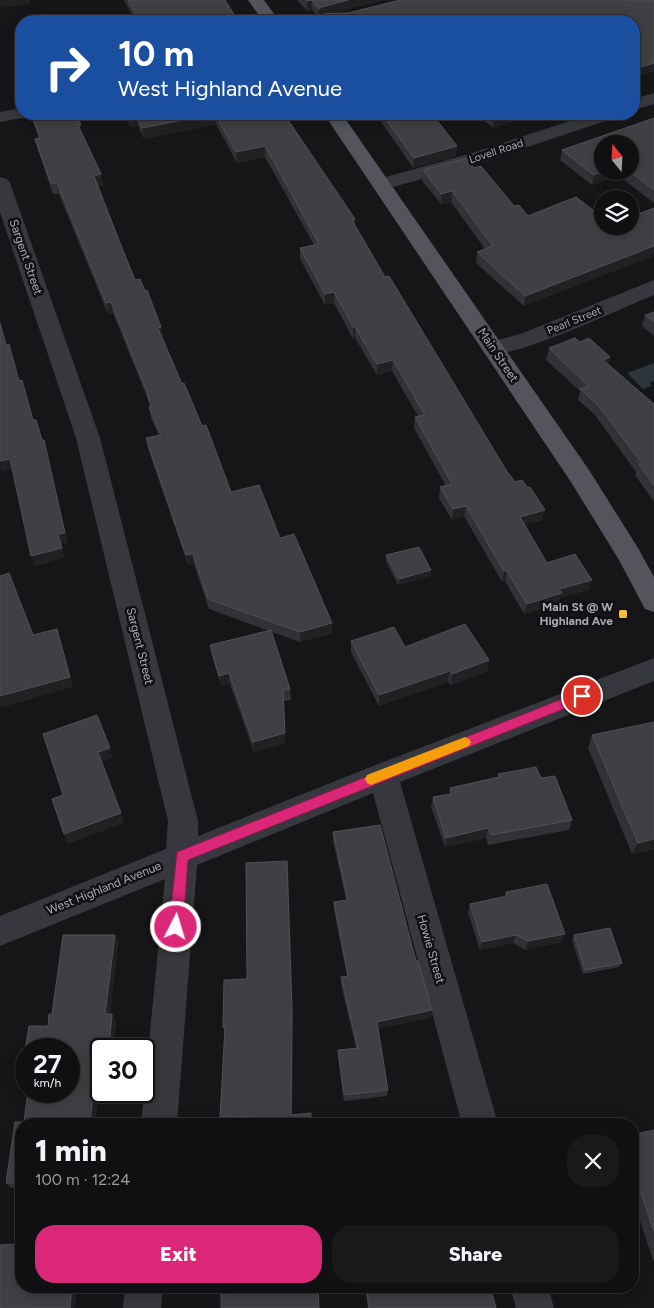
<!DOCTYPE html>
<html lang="en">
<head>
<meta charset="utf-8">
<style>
	body { margin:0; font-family:Figtree,sans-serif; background:#19191b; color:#f1f3f6; height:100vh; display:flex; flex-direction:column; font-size:19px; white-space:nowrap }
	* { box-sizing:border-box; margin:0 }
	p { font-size:16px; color:#9c9d9f }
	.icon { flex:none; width:28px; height:28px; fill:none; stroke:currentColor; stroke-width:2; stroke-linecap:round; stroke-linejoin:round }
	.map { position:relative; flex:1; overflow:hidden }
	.drawer { position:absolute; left:15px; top:1118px; width:624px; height:175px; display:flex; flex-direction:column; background:#101012; border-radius:20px; box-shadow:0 2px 12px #0003,0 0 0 1px #303032 }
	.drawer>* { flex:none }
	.hud { position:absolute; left:15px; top:15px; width:625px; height:105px; border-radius:20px; box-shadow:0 2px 12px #0003,0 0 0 1px #303032; background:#1a4fa0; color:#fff; overflow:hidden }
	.needle { width:32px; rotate:342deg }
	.controls { position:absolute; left:594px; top:135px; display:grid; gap:10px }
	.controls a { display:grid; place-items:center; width:45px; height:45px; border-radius:50%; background:#101012; box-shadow:0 2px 12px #0003,0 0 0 1px #303032; font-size:25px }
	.speed { position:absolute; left:15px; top:1038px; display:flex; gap:10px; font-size:25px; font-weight:700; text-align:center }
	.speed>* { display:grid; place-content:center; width:65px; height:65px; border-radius:50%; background:#101012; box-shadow:0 2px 12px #0003,0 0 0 1px #303032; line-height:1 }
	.speed small { font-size:12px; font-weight:400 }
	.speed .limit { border:2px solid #111; border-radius:8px; background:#fff; color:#111 }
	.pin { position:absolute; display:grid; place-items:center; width:42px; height:42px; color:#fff; margin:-21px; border:2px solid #fff; border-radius:50%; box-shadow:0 1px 5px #0007 }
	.me { position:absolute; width:55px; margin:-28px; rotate:5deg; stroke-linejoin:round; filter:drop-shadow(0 0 4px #0008) }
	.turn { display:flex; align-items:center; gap:18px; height:105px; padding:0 20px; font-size:22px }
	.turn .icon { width:65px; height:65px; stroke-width:2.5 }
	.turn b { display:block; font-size:35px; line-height:42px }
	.round { display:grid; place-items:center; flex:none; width:52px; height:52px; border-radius:20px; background:#19191b }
	.head { display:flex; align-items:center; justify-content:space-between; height:85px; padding:0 20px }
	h1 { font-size:30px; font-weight:800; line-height:38px }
	.primary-button { display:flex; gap:10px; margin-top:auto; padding:10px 20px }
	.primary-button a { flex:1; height:58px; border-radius:20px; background:#db2777; color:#fff; font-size:20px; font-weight:800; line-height:58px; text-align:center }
	.primary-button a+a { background:#19191b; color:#f1f3f6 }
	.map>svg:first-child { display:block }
	.water { fill:#2c343c }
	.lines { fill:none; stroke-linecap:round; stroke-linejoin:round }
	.minor { fill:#37383d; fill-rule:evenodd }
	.major { fill:#53545c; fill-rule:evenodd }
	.wall { fill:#323236; fill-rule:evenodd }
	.shaded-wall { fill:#212124 }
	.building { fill:#3f3f44; stroke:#4f5056 }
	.route { fill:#db2777; stroke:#8e194d }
	.slow { fill:#f59e0b }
	.poi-dot { fill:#f5bf31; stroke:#111113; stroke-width:2 }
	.labels { text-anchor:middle; stroke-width:5; stroke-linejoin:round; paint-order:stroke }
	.far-street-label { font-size:11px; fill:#a8acb8; stroke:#111113 }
	.street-label { font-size:12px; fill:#a8acb8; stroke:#111113 }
	.poi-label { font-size:12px; font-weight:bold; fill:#a8acb8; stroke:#111113; text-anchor:end }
</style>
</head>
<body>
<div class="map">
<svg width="654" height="1308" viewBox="0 0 654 1308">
	<rect width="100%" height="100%" fill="#161618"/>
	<!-- water -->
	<path class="water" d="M654,363V381L649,383L652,386L643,389L627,373Z"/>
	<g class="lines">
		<!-- minor -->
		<g class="minor">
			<path d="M654,93V104L634,110V99Z"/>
			<path d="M21,108V114H29L27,117L0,122V112Z"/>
			<path d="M591,114H617L614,118L483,162L382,190L375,188L372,184L375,180L469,154Z"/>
			<path d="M0,177L7,179L10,183L100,438L198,821V836L373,766L654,658V681L400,782L498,1124H462L373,793L197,865L177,1124H141L165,879L0,946V916L166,849L168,821L76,438L0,212Z"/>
			<path d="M654,280V295C624,307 511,361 485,354L482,349L485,344L523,333Z"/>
			<path d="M125,1286H163L161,1308H123Z"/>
			<path d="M510,1286H548L554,1308H516Z"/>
		</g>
		<!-- major -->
		<g class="major">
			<path d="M248,0H264L279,21H263Z"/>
			<path d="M324,114H342L589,470L638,548L654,577V612L645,609L619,560L571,482Z"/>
		</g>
	</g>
	<!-- wall -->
	<g class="wall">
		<path d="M124,0H225L238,21H135Z"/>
		<path d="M297,0H384L332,13L654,0V71L634,78V21H323V16L319,18L312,10L307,11Z"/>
		<path d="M21,66V88L18,78L15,67Z"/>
		<path d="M30,114H76L82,134L101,174L103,185L98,186L120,243L135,280L161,327L163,338H162L182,384L202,426L231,492L280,538L332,633L300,642L272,632L290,689L291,700L284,701L285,743L254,752L230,684L221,686L212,656L210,645L269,631L209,609L194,564L188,565L148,449L146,438L159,436L151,418L149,407H150L149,402L113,313L108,314L59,194H53L38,150L35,139L39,138Z"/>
		<path d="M125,114H284L355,219V225L385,277L506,470L542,520L525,525L547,563L589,590L560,598L559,604L524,614L505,581L502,582L464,516L452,520L439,498L440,487L446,486L414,428L415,417L418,416L392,371L377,375L355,338L353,339L334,303L325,305L300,259V248L314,245L265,157L237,163L216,124L144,139L138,126L131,127Z"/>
		<path d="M376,114H432L456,156L413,168Z"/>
		<path d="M476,114H535L493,128Z"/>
		<path d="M654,118V203L619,176L592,185L560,160L562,150ZM630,144V171H602Z"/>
		<path d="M474,168L514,206L528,216L576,197L524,306L476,263L477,252L485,249L451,202L441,204L422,181L423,170Z"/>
		<path d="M654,312V336L642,326L645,315Z"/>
		<path d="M580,342L610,357L608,364L654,404V502L635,475L636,472L595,415L578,400L580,391L546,360L549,348Z"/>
		<path d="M386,555L431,576L398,585L386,561Z"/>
		<path d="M351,641L489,660L487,671L451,685L448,682L379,706L351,652Z"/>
		<path d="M592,735L654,849L632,854L588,748Z"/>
		<path d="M498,774L541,778L572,820L569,830L488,845L486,838L445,847L431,807L433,797L449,794L450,788L498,777Z"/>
		<path d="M333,832L416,961L432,1010L431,1017L378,1029L388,1090L387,1096L344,1101L338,1057V1050L356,1048L341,984V977L347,976L334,910V902L346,900L333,841Z"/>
		<path d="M288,870L293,1018L292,1115L260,1122L222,1123L220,1117L225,1032L223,1027L247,979Z"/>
		<path d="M506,892L561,942L525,950L513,943L480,950L468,913L470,904L504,897Z"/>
		<path d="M63,935H115L118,944L110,1014H112L116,1022L113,1049H101V1071H100L95,1124H21V1188H11L6,1183L15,1122H24L28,1091H69V1049H26V1067L23,1063L29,1026H48L49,1014H52Z"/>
		<path d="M574,935L622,963L619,967L583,974L572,940Z"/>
		<path d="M654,1130V1260H653L632,1197V1135Z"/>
		<path d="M365,1286H490L496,1308H368Z"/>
	</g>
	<!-- shaded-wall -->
	<g class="shaded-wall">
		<path d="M0,0H29L30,4L0,8Z"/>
		<path d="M312,0V10L307,11V1Z"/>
		<path d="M348,0H384L324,15L323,14V16L319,18V9L322,7Z"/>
		<path d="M367,16V21H362Z"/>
		<path d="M470,18L469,21H459Z"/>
		<path d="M654,63V71L634,78V69Z"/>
		<path d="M215,114L216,124L144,139L142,128Z"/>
		<path d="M507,114H535L493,128L494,118Z"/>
		<path d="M136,115L138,126L131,127L129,116Z"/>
		<path d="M265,146V157L237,163L236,152Z"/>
		<path d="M457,146L456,156L413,168L414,158Z"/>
		<path d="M604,171H620L619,176L592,185L594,175Z"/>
		<path d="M101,174L103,185L96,187L94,176Z"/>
		<path d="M452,191L451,202L441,204V194Z"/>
		<path d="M654,246V256L524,306L525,296Z"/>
		<path d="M334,292V303L325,305V294Z"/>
		<path d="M111,302L113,313L108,314L106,303Z"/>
		<path d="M161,327L163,338L159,339L158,328Z"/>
		<path d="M353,327H355V338L353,339Z"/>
		<path d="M610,357L607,368L603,360Z"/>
		<path d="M393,360L392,371L377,375V364Z"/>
		<path d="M44,440L68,543L61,544L58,534Z"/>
		<path d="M10,459L13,469L1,472L0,461Z"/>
		<path d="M466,506L464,516L452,520L453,509Z"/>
		<path d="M545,510L542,520L518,527L520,517Z"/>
		<path d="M62,548L65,558L35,566L31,556Z"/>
		<path d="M193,554L194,564L188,565L186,555Z"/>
		<path d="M431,570V576L398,585L399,579Z"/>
		<path d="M504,571H507L505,581L502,582Z"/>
		<path d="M592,580L589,590L560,598L559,604L524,614L527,604L559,589Z"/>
		<path d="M332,623V633L300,642V632Z"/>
		<path d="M57,629L73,687L0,708V696Z"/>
		<path d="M489,660L487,671L451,685L452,674Z"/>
		<path d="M450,671L448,682L379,706V695Z"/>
		<path d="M229,673L230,684L221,686L219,676Z"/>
		<path d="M283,690L285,743L254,752L253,742Z"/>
		<path d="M110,748L113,758L102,762L98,752Z"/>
		<path d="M121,813L124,823L68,844L64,834Z"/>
		<path d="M488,828L486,838L445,847L446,838Z"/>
		<path d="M654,839V849L632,854L638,843Z"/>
		<path d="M288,870L293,1018L292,1121L291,1115Z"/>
		<path d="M565,934L561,942L525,950L528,941Z"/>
		<path d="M115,935L118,944L109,1022L105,1014Z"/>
		<path d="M516,935L513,943L480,950L482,942Z"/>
		<path d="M432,1010L431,1017L377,1029V1022Z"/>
		<path d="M112,1014L116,1022L113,1049H109Z"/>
		<path d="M96,1064L100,1071L95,1124H90Z"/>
		<path d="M72,1286H77L75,1308H70Z"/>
	</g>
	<!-- building -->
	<g class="building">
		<path d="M128,0H225L238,21H139Z"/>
		<path d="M306,0H348L322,7L319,9L312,0L307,1Z"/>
		<path d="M400,0H654V63L634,69V21H474L470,18L459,21H373L367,16L362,21H329L323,14L348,13Z"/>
		<path d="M21,66V84L15,67Z"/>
		<path d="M32,114H76L81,125H78L101,174L94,176L120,243L135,280L140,279L145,291L147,290L161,327L158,328L182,384L184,383L202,426L206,425L231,492L259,485L280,538L294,534L332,623L300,632L208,599L193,554L186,555L146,438L161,435L149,407H151L147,392L111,302L106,303L57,183H51L35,139L40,138Z"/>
		<path d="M128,114H214L142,128L136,115L129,116Z"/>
		<path d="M215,114H284L355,219L352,220L385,277L389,276L506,470L515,482L522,480L528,488L530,487L545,510L520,517L547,563L575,554L592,580L559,589L562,593L527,604L507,571H504L466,506L453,509L440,487L452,484L415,417L425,415L393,360L377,364L355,327H353L334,292L325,294L300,248L319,244L265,146L236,152Z"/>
		<path d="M382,114H432L457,146L414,158Z"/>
		<path d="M489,114H507L494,118Z"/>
		<path d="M654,118V190L629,171H630V144H602V171H604L594,175L562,150Z"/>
		<path d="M467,158L474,168L481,166L514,206L519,205L528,216L576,197L602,217V226H630V217L654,208V246L525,296L477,252L493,246L452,191L441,194L423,170Z"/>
		<path d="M654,312V322L645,315Z"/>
		<path d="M0,323L6,345L9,344L19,381L22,380L33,420H36L42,440H44L65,533L58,534L62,548L31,556L10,459L0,461Z"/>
		<path d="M575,338L580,342L589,338L610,357L603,360L654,404V486L639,464L642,463L597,404L580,389L588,386L549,348Z"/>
		<path d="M419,547L431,570L399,579L386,555Z"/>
		<path d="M9,573L33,635L57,629L70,677L0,696V576Z"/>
		<path d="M465,624L489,660L452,674L450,671L379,695L351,641L394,627L405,647Z"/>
		<path d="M271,630L290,689L283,690L285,733L253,742L229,673L219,676L210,645Z"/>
		<path d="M97,715L110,748L98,752L121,813L64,834L52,799L63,795L43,734Z"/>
		<path d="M654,722V839L638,843L592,735Z"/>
		<path d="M536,767L541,778L555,776L572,820L491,835L488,828L446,838L433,797L452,794L450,788L499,777L498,774Z"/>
		<path d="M380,825L416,961H418L432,1010L377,1022L388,1090L344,1095L338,1050L358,1048L341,977L348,976L334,902L348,900L333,832Z"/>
		<path d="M287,861L292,1011L291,1115L311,1113V1124H260V1116L220,1117L225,1027H223L224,980L247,979L246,863Z"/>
		<path d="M547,884L565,934L528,941L516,935L482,942L470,904L507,896L506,892Z"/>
		<path d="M610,928L622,963L585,970L574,935Z"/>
		<path d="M63,935H115L105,1014H112L109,1049H101V1064H96L90,1124H21V1183H6L15,1122H24L28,1091H69V1049H26V1063H23L29,1026H48L49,1014H52Z"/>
		<path d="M654,1130V1231L632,1167V1135Z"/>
		<path d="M21,1244V1286H72L70,1308H0V1245Z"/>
		<path d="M283,1286H318L319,1308H221V1294L283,1291Z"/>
		<path d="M366,1286H490L496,1308H369Z"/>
	</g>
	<!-- route -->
	<path class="route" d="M582,691L586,693L587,696L586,700L188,860L183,927L181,931L176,933L171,931L169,927L177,852Z"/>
	<!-- slow -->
	<path class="slow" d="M465,737L469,739L471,742L469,746L371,785L367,783L365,779L367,775Z"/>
	<!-- markers -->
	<rect class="poi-dot" x="618" y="609" width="10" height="10" rx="2.5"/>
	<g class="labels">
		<!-- far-street labels -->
		<g class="far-street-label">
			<text transform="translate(496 151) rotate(-18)" y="4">Lovell Road</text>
			<text transform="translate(574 320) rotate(-22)" y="4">Pearl Street</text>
		</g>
		<!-- street labels -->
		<g class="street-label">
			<text transform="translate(26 257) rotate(71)" y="4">Sargent Street</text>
			<text transform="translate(498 355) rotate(56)" y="4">Main Street</text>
			<text transform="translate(140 646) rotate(76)" y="4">Sargent Street</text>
			<text transform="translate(104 888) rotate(-22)" y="4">West Highland Avenue</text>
			<text transform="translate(431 949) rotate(74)" y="4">Howie Street</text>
		</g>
		<!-- poi labels -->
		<g class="poi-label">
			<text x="613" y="611">Main St @ W<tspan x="613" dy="14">Highland Ave</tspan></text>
		</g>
	</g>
</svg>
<div class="controls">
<a><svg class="needle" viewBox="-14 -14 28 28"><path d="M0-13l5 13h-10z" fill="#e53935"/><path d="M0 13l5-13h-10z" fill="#9c9d9f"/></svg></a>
<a><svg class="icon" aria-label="layers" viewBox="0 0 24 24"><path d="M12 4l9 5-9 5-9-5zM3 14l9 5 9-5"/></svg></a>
</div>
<div class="speed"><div>27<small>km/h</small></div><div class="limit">30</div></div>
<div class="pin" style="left:582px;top:696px;background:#d93025"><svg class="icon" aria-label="arrive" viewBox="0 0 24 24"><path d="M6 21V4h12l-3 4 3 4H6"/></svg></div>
<svg class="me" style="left:176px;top:927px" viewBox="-20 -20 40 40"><circle r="17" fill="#db2777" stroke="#fff" stroke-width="3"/><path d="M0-11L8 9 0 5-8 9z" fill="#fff"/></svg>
<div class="hud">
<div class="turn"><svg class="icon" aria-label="right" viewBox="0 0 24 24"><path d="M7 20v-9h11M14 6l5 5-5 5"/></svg><div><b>10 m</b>West Highland Avenue</div></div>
</div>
<section class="drawer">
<div class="head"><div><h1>1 min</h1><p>100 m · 12:24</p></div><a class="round"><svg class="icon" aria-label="close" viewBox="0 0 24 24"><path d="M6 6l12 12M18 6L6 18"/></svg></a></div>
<div class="primary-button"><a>Exit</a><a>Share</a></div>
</section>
</div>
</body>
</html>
